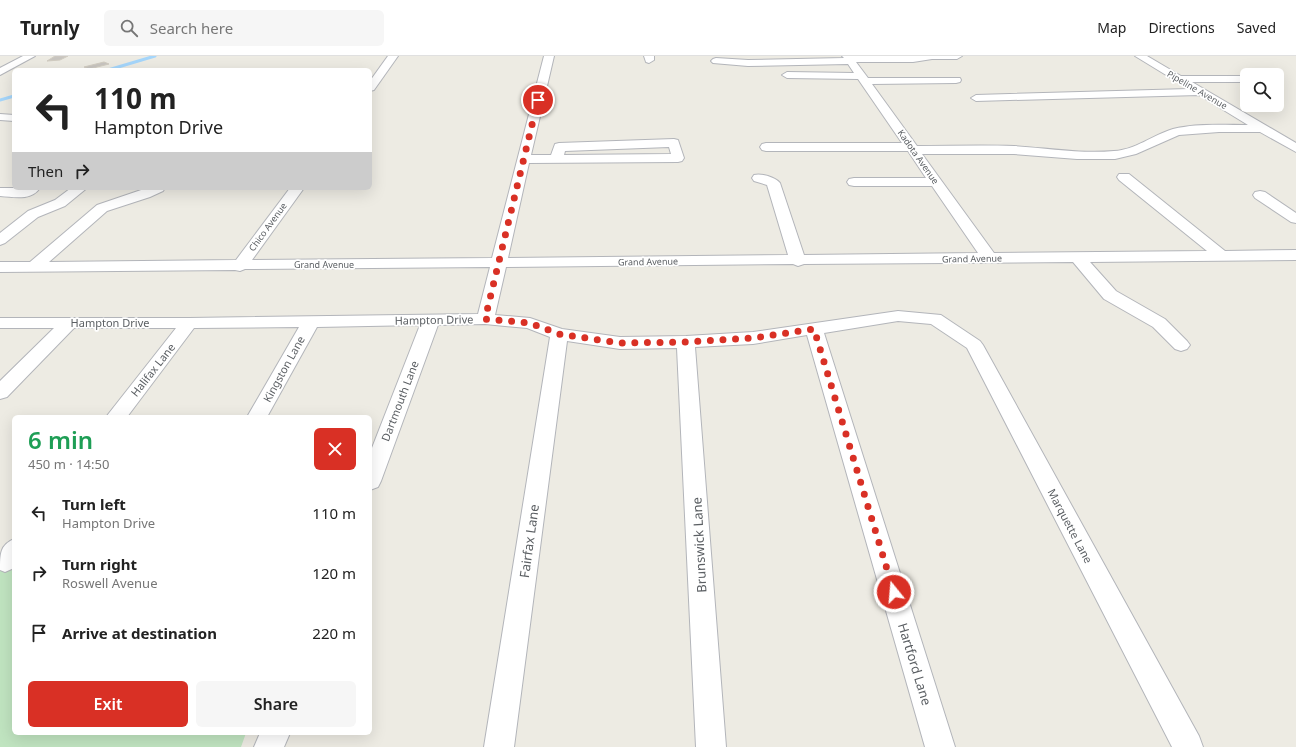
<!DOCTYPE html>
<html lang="en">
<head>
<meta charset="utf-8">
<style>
	body { margin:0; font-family:"Noto Sans",sans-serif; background:#f6f6f6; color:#222; height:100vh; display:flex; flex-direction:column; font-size:15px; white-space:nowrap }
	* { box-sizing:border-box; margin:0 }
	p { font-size:13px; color:#767676 }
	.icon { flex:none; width:22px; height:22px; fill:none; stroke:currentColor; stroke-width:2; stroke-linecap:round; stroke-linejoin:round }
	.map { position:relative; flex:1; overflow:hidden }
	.drawer { position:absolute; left:12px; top:359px; width:360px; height:320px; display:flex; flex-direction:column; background:#fff; border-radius:6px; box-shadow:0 4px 16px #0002 }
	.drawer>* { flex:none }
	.top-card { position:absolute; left:12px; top:12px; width:360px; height:122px; border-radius:6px; box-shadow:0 4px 16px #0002; background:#fff; color:#222; overflow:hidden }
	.fabs { position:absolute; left:1240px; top:12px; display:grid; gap:8px }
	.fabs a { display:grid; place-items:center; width:44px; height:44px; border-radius:6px; background:#fff; box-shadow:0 4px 16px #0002; font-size:20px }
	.pin { position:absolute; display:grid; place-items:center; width:34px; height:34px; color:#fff; margin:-17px; border:2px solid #fff; border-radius:50%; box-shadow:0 1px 4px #0007 }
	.me { position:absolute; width:44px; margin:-22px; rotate:343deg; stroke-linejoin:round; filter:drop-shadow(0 0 3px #0008) }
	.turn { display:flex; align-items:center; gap:14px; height:84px; padding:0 16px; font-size:18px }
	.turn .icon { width:52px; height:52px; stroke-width:2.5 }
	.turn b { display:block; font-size:28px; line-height:34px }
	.then { display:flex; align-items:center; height:38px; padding:0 16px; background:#0003; gap:8px; font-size:15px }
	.round { display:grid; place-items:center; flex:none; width:42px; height:42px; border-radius:6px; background:#f6f6f6 }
	.headline { display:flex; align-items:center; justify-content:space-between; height:68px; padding:0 16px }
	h1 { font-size:24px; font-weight:600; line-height:30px; color:#1e9e55 }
	.primary-button { display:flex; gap:8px; margin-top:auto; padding:8px 16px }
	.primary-button a { flex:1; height:46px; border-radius:6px; background:#d93025; color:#fff; font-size:16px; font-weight:600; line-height:46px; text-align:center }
	.primary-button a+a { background:#f6f6f6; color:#222 }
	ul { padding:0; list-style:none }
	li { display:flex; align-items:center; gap:12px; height:60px; padding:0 16px }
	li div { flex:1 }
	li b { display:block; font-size:15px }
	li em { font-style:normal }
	header { display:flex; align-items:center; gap:24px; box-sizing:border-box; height:56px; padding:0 20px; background:#fff; border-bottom:1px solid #e0e0e0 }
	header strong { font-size:19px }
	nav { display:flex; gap:22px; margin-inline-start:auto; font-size:14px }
	.search { width:280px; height:36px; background:#f6f6f6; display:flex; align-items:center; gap:10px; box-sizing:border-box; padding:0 14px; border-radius:6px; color:#767676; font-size:15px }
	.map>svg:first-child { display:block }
	.green { fill:#c0e4c0 }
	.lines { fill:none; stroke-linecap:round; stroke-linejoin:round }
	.stream { stroke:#a5d6fb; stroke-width:3 }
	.building { fill:#c8c5c0; stroke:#d1ccc1 }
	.minor-casing { stroke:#b3b5ba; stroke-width:2 }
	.minor { fill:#fff; fill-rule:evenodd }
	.route { stroke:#d93025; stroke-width:7; stroke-dasharray:0 12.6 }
	.labels { text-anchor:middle; stroke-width:3.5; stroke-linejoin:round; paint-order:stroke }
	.far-street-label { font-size:9px; fill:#5b5f63; stroke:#fff }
	.street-label { font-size:11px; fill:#5b5f63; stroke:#fff }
	.near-street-label { font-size:13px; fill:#5b5f63; stroke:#fff }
</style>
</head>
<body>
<header>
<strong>Turnly</strong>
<div class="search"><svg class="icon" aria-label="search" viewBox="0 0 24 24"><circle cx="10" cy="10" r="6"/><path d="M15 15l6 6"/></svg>Search here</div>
<nav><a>Map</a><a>Directions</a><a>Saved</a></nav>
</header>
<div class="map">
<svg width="1296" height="691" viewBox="0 0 1296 691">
	<rect width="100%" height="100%" fill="#edebe3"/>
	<!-- green -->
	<path class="green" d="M0,514H14V677H246L241,691H0Z"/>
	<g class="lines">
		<!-- stream -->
		<g class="stream">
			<path d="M108,14L155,0"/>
			<path d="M0,44L14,40"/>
		</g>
	</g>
	<!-- building -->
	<g class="building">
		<path d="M55,0H68L60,4L47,5Z"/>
		<path d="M104,6L109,8L89,13L84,11Z"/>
	</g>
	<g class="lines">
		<!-- minor casing -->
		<g class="minor-casing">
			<g id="minor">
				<path d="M23,0H35L0,19V12Z"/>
				<path d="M388,0H398L374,34L370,35V25Z"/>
				<path d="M544,0H554L531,99H551L555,88L559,87L674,83L678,84L684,102L682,105L678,106L529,107L508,202L788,199L767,129L754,125L752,122L754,119C761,117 775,121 780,127L804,199L978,197L932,130H854L849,129L847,126L849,123L854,122H926L908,95H766L762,94L760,91L762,88L766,87H902L858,23L787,22L782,19L787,16L854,17L848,8L748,10L713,7L711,5L713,3L716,2L748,4L844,2L842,0H962L957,3H932L913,6H856L868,22H960L961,24L960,26L956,27L872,28L917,90C949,90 981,89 1014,90C1047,92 1080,98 1114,95C1135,94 1153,79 1173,73C1197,67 1224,69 1248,69L1199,39L976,45L971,42L976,39L1189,33L1135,0H1147L1181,20H1247V26H1192L1296,87V96L1260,76H1219L1179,79L1136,98L1115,103H1077L1014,98H922L994,197L1207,195L1119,124L1117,121L1119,118H1129L1225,195L1296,194V204L1090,206L1116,235L1165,263L1187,285L1190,289L1187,293L1181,295L1175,293L1153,271L1104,243L1073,206L804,208L798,210L793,208L506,211L495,259L530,262L562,273L620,281L686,280L753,276L898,255L941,259L980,285L983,289L1199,680L1203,691H1172L967,292L931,268L898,265L824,277L955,691H925L807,279L753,288L695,291L726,691H696L677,292L620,293L567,285L514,691H484L550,281L527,272L485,268L438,269L381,425L378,431L370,434V397L420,269L317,271L267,361H247L299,271L194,272L127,361H106L176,272H74L7,341L0,343V325L54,272H0V262H189L478,258L490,211L245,213L240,215L235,214L0,216V206H30L97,149L147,132H165L163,135L150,141L107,155L49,206L236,204L290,132H304L252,204L492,202ZM669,91L671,98L564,99L565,95Z"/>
				<path d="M644,0H654V4L649,7L646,6Z"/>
				<path d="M0,58L14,59V65L0,64Z"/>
				<path d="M0,132H40C31,145 14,141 0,140Z"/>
				<path d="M71,132H87L65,150L38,161L5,187L0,189V177L28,155L55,144Z"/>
				<path d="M1260,135L1265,136L1296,157V167L1291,166L1255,142L1253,139L1255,136Z"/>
				<path d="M14,483V512L5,516L0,514C0,498 0,489 14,483Z"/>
				<path d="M260,677H290L284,691H254Z"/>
			</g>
		</g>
		<!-- minor -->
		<use href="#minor" class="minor"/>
	</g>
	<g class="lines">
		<!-- route -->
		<path class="route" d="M538,44L485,263L530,267L559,278L620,287L686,286L753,282L814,273L894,536"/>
	</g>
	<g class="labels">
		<!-- far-street labels -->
		<g class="far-street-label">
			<text transform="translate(1197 34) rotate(30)" y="3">Pipeline Avenue</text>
			<text transform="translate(918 101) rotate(55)" y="3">Kadota Avenue</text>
			<text transform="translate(268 171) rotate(-54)" y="3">Chico Avenue</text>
			<text transform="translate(972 203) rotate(-1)" y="3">Grand Avenue</text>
			<text transform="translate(648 206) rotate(-1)" y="3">Grand Avenue</text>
			<text x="324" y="212">Grand Avenue</text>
		</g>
		<!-- street labels -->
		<g class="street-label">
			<text transform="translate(434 264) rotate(-1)" y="4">Hampton Drive</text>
			<text x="110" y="271">Hampton Drive</text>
			<text transform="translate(284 313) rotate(-61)" y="4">Kingston Lane</text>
			<text transform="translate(153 314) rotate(-52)" y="4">Halifax Lane</text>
			<text transform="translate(400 345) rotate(-69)" y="4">Dartmouth Lane</text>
			<text transform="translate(1070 470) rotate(62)" y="4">Marquette Lane</text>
		</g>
		<!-- near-street labels -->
		<g class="near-street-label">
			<text transform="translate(529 485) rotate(-82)" y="5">Fairfax Lane</text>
			<text transform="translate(699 489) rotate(-93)" y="5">Brunswick Lane</text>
			<text transform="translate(915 608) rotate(73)" y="5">Hartford Lane</text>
		</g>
	</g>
</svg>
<div class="fabs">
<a><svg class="icon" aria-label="search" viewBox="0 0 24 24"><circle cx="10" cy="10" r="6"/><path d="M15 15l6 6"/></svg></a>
</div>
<div class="pin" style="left:538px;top:44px;background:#d93025"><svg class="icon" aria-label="arrive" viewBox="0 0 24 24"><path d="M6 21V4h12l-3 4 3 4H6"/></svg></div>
<svg class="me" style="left:894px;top:536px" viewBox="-20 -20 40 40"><circle r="17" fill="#d93025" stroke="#fff" stroke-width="3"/><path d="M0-11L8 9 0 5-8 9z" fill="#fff"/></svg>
<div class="top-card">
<div class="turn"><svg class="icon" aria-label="left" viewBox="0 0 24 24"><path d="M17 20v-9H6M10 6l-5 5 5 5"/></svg><div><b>110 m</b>Hampton Drive</div></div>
<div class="then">Then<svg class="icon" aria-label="right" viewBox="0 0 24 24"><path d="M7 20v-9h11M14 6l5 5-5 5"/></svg></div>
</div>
<section class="drawer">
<div class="headline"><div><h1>6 min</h1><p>450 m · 14:50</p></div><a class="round" style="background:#d93025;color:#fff"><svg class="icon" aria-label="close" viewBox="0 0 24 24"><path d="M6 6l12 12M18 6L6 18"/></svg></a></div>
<ul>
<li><svg class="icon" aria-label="left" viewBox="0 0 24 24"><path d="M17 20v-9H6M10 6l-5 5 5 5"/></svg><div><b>Turn left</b><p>Hampton Drive</p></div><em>110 m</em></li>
<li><svg class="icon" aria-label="right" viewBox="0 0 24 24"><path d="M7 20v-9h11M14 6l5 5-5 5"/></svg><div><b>Turn right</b><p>Roswell Avenue</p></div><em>120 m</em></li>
<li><svg class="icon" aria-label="arrive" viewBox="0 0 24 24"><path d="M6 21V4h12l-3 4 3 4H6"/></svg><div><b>Arrive at destination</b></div><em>220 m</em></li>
</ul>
<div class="primary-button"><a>Exit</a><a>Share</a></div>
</section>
</div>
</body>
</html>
